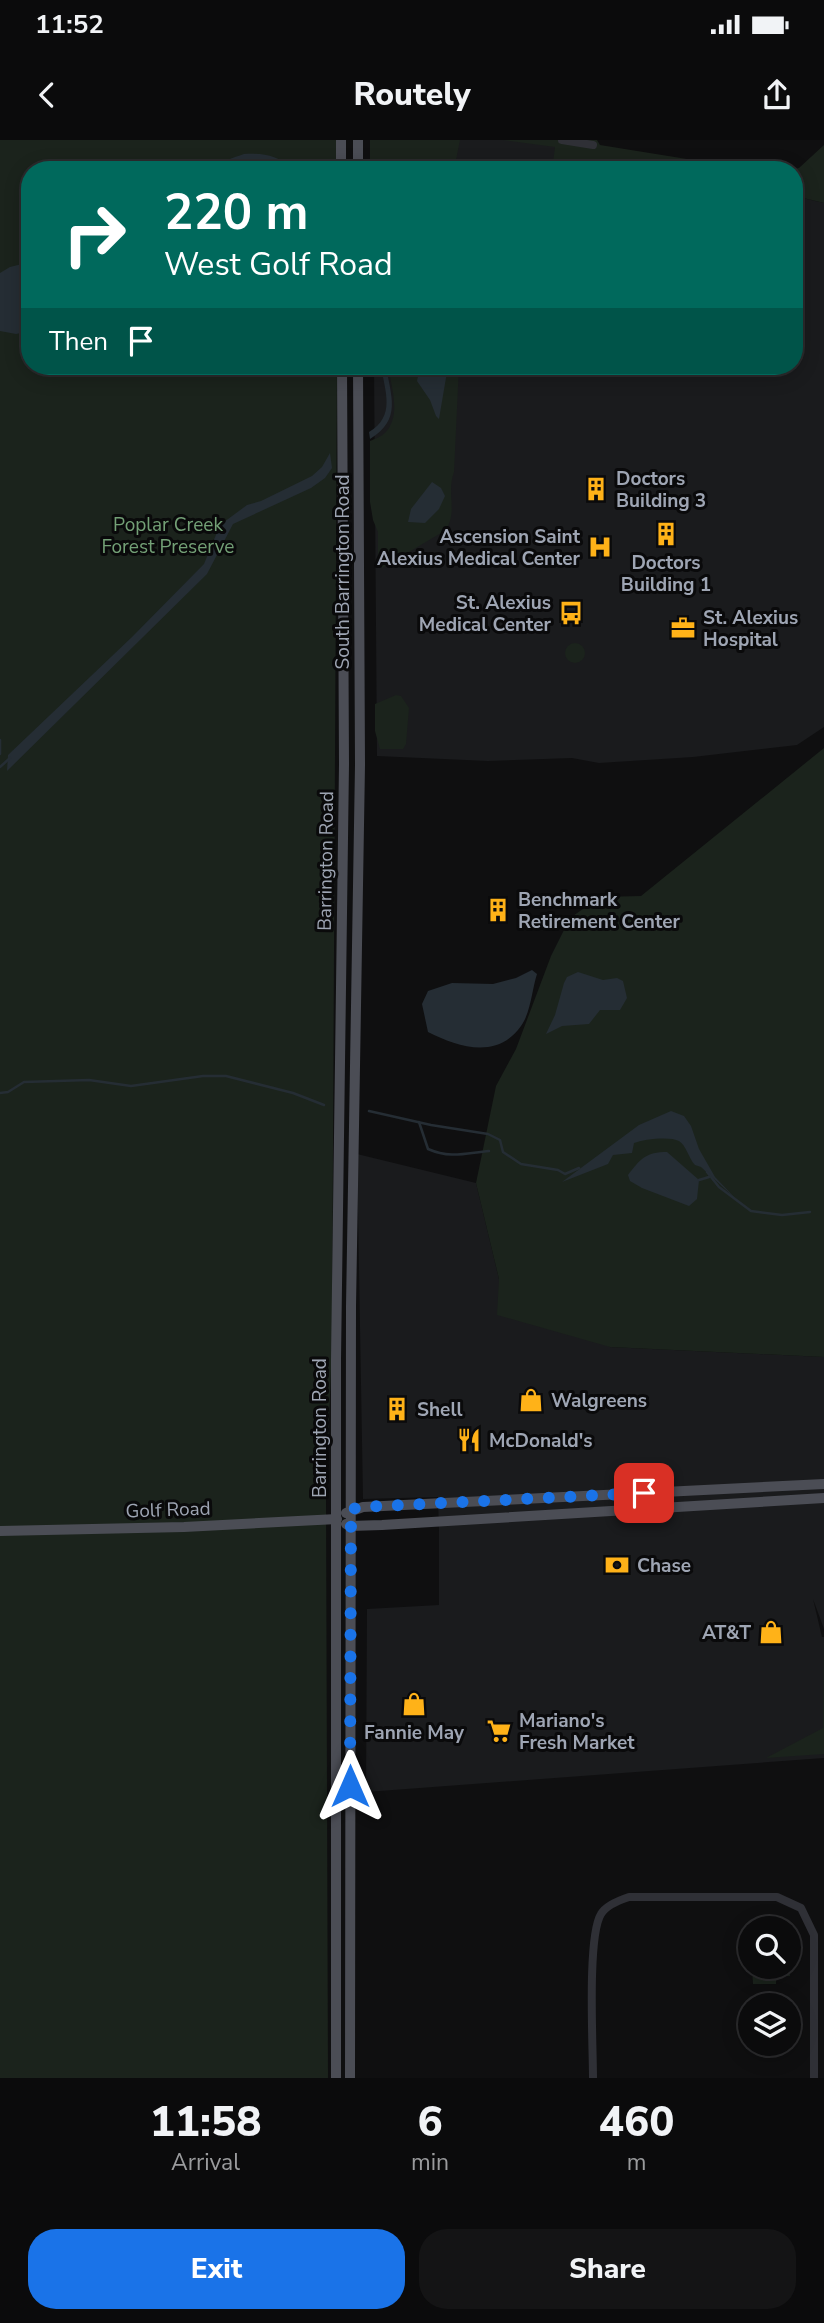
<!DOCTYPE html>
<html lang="en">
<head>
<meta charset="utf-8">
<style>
	body { margin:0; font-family:"Nunito Sans",sans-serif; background:#141415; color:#f1f3f6; height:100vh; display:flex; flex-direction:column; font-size:26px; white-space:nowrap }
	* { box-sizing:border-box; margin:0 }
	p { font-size:23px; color:#9a9b9d }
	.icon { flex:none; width:38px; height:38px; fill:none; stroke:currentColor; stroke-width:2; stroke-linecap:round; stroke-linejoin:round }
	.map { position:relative; height:1938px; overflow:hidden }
	.panel { display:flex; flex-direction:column; background:#0b0b0c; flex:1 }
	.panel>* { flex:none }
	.hud { position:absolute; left:21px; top:21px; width:782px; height:214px; border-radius:28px; box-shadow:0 4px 18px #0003,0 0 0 2px #2b2b2d; background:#00695c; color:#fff; overflow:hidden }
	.controls { position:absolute; left:738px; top:1776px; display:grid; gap:14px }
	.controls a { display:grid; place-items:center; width:63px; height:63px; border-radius:50%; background:#0b0b0c; box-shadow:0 4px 18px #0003,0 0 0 2px #2b2b2d; font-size:35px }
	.pin { position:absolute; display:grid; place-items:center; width:60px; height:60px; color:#fff; margin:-30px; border-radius:14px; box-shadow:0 4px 10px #0006 }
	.me { position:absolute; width:77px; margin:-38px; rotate:0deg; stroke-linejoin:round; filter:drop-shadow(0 0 5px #0008) }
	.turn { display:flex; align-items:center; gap:24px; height:147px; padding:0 28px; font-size:32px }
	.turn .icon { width:91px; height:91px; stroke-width:2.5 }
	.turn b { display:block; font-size:49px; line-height:60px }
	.then { display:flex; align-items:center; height:66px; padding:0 28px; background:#0003; gap:14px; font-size:26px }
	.eta { display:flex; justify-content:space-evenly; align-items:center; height:119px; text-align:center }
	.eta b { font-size:42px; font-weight:800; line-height:49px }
	.button { display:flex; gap:14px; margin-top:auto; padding:14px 28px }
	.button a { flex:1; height:80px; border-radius:28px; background:#1a73e8; color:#fff; font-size:28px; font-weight:800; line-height:80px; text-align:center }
	.button a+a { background:#141415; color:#f1f3f6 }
	.status { display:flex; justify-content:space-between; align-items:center; height:49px; padding:0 35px; background:#0b0b0c; direction:ltr }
	.status svg { height:19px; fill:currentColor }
	header { display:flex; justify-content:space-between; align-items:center; height:91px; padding:0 28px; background:#0b0b0c; font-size:32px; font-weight:800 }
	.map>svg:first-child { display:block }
	.built { fill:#1a1b1d }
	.green { fill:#1b231c }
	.water { fill:#252d34 }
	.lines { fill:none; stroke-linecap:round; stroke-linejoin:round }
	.stream { stroke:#252d34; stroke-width:2.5 }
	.minor { stroke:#2f3036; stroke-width:8 }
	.major { stroke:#4b4d55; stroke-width:10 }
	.route { stroke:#1a73e8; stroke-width:12; stroke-dasharray:0 21.6 }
	.labels { text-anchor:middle; stroke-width:6; stroke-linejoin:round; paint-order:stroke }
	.poi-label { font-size:19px; font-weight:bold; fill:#9ea5b3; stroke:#0a0a0b; text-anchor:start }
	.park-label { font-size:19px; fill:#73a076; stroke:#0a0a0b }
	.street-label { font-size:19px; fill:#9ea5b3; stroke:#0a0a0b }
</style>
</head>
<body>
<div class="status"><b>11:52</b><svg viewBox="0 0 49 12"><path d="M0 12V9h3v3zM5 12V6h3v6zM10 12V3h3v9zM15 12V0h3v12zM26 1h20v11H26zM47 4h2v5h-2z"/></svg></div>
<header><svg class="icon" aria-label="back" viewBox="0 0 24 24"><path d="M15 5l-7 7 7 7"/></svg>Routely<svg class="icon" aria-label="share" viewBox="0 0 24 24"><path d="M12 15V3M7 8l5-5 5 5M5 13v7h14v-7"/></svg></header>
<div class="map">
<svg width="824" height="1938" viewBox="0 0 824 1938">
	<rect width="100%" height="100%" fill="#0f0f10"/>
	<!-- built -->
	<g class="built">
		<path d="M372,0H526L681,30H372Z"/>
		<path d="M795,56L824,63V587L797,605L693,617L599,623L572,618L488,621L377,616L374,226H794Z"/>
		<path d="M357,1014L476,1043L499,1139L610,1207L824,1217V1489L813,1459L822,1497H824V1618L366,1652L367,1469L439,1465V1391L438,1357L363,1359Z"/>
	</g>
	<!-- green -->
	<g class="green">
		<path d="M0,0H338L337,30H30V226H337L332,1204L326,1357L328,1938H0Z"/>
		<path d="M370,0H460L454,30H370Z"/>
		<path d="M503,0H597L600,5L755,30H552L555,7Z"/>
		<path d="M824,5V63L795,56L794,30H789L799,28Z"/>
		<path d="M388,226H459L454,332C446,354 458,370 446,390L382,428L378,423V392L373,380L370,362V301C375,299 382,296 385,293C402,276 391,246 388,226Z"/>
		<circle cx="575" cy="513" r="10"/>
		<path d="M396,555L401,556L409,568L406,604L403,609H380L375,591V564Z"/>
		<path d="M824,608V1217L610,1207L497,1175L499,1139L476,1043L496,946L516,909L551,816L570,778L600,757L641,756Z"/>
		<path d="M824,1489V1614L766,1618L823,1588Z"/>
		<path d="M789,1816L790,1836H776V1844H753L752,1827H789Z"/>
	</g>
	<!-- water -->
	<g class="water">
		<path d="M244,14C262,13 280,15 292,30H215C222,20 233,18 244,14Z"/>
		<path d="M30,122V191L16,194L0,191V133L10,127Z"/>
		<path d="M381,226H386C391,257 402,279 370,299L369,292C396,276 385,252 381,226Z"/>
		<path d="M420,226H448L439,279L436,276L430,260L417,241Z"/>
		<path d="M330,313L332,328L325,338L311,348L233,384L207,434L7,631L8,615L132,497L204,424L220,385L247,365L261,361L312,336L322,327Z"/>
		<path d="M432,342L441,348L445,356L439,369L425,383L408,382L411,369Z"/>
		<path d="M532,830L537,834C532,849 531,872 521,886C497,920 458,907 428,892L422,864L428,851L452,843L493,844L516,838Z"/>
		<path d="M578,832L603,840L617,838L623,841L627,858L620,870H600L589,884L562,886L546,894L555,875L564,843L567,837Z"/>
		<path d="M671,971L684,976L691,986L699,1009L715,1037L736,1059L701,1027L695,1025C689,1019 686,1005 679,1001C670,996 644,999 634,1003L632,1013L613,1015L608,1024L562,1042L639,985Z"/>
		<path d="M667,1012L699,1040L697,1059L689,1066L642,1048L630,1041L628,1035C640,1019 646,1012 667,1012Z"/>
	</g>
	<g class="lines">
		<!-- stream -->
		<g class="stream">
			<path d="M0,600V614"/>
			<path d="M0,627L10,618"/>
			<path d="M0,953L8,952L24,942L89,940L131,946L203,936H226L293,953L324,965"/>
			<path d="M369,971L431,985L488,994L500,1000L503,1012L521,1024L558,1030L565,1034L579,1028"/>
			<path d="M419,982L428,1009C451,1019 466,1013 489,1011"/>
			<path d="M707,1032L719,1047L751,1071L782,1075L810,1072"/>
			<path d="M699,1040L709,1037"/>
		</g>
		<!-- minor -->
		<g class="minor">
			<path d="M562,0L593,5"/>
			<path d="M593,1938C593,1905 587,1797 601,1774C606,1765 620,1760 629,1757H777L801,1768L814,1795V1938"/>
		</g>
		<!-- major -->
		<g class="major">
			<path d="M341,0V30"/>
			<path d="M358,0V30"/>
			<path d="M346,1373L363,1367L824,1344"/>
			<path d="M346,1384L350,1386L382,1385L824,1358"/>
			<path d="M0,1391L184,1387L337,1379"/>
			<path d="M336,1938V1220L344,624L342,226"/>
			<path d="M350,1938L351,1167L360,625L358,226"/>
		</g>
	</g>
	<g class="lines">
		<!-- route -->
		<path class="route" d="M350,1646L351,1369L363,1367L644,1353"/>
	</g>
	<!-- icons -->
	<defs>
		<g id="building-bare" transform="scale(1.89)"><path d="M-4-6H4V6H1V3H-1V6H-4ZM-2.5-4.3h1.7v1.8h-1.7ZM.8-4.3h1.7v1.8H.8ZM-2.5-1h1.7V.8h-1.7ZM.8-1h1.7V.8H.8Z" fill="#ffb218" stroke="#0a0a0b" stroke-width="2.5" paint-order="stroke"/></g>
		<g id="hospital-bare" transform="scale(1.89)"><path d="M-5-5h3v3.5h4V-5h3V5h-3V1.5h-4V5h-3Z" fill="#ffb218" stroke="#0a0a0b" stroke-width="2.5" paint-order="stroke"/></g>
		<g id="bus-bare" transform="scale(1.89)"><path d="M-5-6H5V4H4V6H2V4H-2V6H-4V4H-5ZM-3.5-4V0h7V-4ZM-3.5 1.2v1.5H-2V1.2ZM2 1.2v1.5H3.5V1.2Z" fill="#ffb218" stroke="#0a0a0b" stroke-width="2.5" paint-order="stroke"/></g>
		<g id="office-bare" transform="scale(1.89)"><path d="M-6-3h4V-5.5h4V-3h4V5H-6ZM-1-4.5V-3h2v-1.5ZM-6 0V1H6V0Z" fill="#ffb218" stroke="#0a0a0b" stroke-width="2.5" paint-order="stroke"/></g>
		<g id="shop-bare" transform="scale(1.89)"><path d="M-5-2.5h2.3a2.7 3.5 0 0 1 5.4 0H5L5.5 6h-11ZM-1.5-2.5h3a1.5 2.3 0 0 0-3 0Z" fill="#ffb218" stroke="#0a0a0b" stroke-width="2.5" paint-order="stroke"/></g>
		<g id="restaurant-bare" transform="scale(1.89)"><path d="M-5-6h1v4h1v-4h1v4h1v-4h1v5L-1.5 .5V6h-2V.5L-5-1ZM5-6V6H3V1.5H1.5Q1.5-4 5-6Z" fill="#ffb218" stroke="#0a0a0b" stroke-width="2.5" paint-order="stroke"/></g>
		<g id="bank-bare" transform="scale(1.89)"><path d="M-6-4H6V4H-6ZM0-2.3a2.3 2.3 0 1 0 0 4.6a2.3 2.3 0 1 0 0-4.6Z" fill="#ffb218" stroke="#0a0a0b" stroke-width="2.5" paint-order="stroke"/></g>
		<g id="supermarket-bare" transform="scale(1.89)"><path d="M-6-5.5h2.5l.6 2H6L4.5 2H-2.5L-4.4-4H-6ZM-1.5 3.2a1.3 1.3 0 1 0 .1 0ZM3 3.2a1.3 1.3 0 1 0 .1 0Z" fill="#ffb218" stroke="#0a0a0b" stroke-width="2.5" paint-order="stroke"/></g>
	</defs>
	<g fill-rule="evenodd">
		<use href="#building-bare" x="596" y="349"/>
		<use href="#building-bare" x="666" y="394"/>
		<use href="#hospital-bare" x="600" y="407"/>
		<use href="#bus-bare" x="571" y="473"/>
		<use href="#office-bare" x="683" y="488"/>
		<use href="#building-bare" x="498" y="770"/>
		<use href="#shop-bare" x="531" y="1260"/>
		<use href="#building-bare" x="397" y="1269"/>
		<use href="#restaurant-bare" x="469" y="1300"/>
		<use href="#bank-bare" x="617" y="1425"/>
		<use href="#shop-bare" x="771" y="1492"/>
		<use href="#shop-bare" x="414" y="1564"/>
		<use href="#supermarket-bare" x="499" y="1591"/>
	</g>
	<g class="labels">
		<!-- poi labels -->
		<g class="poi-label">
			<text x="616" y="345">Doctors<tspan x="616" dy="22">Building 3</tspan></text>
			<text x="580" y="403" text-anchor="end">Ascension Saint<tspan x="580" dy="22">Alexius Medical Center</tspan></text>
			<text x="666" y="429" text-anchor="middle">Doctors<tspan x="666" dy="22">Building 1</tspan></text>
			<text x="551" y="469" text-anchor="end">St. Alexius<tspan x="551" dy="22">Medical Center</tspan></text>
			<text x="703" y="484">St. Alexius<tspan x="703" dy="22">Hospital</tspan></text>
			<text x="518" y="766">Benchmark<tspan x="518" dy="22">Retirement Center</tspan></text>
			<text x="551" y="1267">Walgreens</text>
			<text x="417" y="1276">Shell</text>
			<text x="489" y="1307">McDonald's</text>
			<text x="637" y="1432">Chase</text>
			<text x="751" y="1499" text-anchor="end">AT&amp;T</text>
			<text x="519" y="1587">Mariano's<tspan x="519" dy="22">Fresh Market</tspan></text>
			<text x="414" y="1599" text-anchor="middle">Fannie May</text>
		</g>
		<!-- park labels -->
		<g class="park-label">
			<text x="168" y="391">Poplar Creek<tspan x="168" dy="22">Forest Preserve</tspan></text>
		</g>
		<!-- street labels -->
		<g class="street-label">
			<text transform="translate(342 432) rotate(-90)" y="7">South Barrington Road</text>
			<text transform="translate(325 721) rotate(-89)" y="7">Barrington Road</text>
			<text transform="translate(319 1288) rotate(-90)" y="7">Barrington Road</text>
			<text transform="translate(168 1369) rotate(-2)" y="7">Golf Road</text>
		</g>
	</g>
</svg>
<div class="controls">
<a><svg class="icon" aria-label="search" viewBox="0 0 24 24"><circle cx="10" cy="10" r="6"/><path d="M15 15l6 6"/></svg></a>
<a><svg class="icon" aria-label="layers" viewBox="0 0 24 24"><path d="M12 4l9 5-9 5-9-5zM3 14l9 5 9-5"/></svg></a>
</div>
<div class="pin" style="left:644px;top:1353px;background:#d93025"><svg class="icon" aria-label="arrive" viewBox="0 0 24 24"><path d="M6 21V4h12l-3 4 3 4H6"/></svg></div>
<svg class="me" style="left:350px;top:1646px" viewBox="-20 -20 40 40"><path d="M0-17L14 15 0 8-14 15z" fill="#1a73e8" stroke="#fff" stroke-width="4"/></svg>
<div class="hud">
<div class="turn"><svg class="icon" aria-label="right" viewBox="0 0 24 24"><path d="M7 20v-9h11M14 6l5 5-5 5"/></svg><div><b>220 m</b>West Golf Road</div></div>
<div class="then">Then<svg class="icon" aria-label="arrive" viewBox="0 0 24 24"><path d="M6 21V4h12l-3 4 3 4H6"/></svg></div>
</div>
</div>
<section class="panel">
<div class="eta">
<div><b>11:58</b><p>Arrival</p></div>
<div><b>6</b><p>min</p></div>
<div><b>460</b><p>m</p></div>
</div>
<div class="button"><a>Exit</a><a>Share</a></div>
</section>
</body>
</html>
